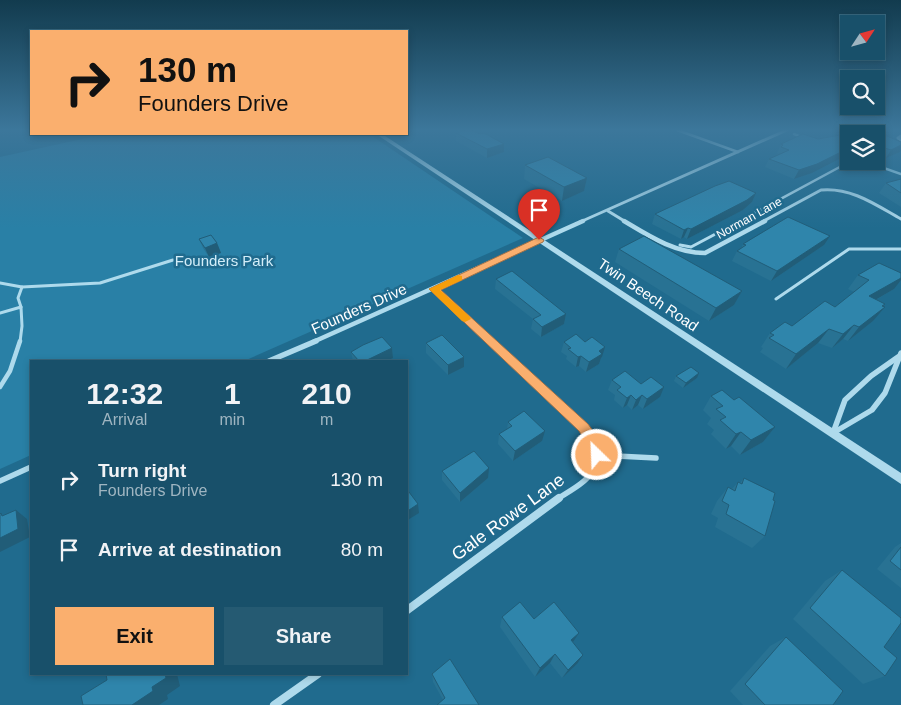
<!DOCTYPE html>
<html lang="en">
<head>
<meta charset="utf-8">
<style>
	body { margin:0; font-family:Helvetica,sans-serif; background:#255a72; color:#f1f3f6; height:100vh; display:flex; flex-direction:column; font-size:19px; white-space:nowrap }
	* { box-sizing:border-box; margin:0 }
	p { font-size:16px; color:#9fb5c1 }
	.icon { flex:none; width:28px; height:28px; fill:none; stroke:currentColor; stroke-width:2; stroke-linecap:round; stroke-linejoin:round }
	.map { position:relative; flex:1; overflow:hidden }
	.drawer { position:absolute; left:30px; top:360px; width:378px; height:315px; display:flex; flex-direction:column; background:#18506a; border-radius:0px; box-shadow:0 2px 8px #0003,0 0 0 1px #36677e }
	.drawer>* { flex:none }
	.top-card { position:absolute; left:30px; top:30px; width:378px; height:105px; border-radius:0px; box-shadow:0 2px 8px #0003,0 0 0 1px #36677e; background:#faaf6e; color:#111; overflow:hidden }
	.needle { width:32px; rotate:54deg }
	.tools { position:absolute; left:840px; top:15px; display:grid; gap:10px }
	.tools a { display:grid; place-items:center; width:45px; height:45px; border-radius:0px; background:#18506a; box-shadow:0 2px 8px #0003,0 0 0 1px #36677e; font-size:25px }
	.pin { position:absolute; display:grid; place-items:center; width:42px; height:42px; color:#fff; margin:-51px -21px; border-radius:50% 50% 50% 0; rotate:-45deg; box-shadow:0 0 5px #0007 }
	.pin .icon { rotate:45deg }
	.me { position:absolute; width:55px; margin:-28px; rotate:336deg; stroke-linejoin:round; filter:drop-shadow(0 0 4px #0008) }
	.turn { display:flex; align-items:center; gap:18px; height:105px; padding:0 25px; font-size:22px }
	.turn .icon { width:65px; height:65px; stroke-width:2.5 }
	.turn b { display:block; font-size:35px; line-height:42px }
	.eta { display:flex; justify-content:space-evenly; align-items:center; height:85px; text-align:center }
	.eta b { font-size:30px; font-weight:800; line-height:35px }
	.primary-button { display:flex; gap:10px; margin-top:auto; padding:10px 25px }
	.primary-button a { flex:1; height:58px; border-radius:0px; background:#faaf6e; color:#111; font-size:20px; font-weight:800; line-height:58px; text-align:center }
	.primary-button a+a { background:#255a72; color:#f1f3f6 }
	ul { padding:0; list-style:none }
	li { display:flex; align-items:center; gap:15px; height:70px; padding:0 25px }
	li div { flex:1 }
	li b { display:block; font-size:19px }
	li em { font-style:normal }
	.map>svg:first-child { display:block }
	.green { fill:#2980a6 }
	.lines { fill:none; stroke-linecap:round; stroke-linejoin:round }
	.stream { stroke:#a2d8ee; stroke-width:2.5 }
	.service-far2 { stroke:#aedaec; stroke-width:2.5 }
	.service-far1 { stroke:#aedaec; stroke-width:3 }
	.service { stroke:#aedaec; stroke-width:4.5 }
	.minor-far3 { stroke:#aedaec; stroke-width:3 }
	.minor-far2 { stroke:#aedaec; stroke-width:4.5 }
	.minor-far1 { stroke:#aedaec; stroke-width:5.5 }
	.minor { stroke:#aedaec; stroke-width:8 }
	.tertiary { fill:#aedaec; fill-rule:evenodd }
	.wall { fill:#287293 }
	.shaded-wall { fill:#215d78 }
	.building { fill:#2f85ab; stroke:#215d78 }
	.route { fill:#faaf6e; stroke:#a27248 }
	.slow { fill:#f59e0b }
	.labels { text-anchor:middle; stroke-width:5; stroke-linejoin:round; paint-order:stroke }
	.far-street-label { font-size:12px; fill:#fff; stroke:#206b8e }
	.park-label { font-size:15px; fill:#d3eef9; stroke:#206b8e }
	.street-label { font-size:15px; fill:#fff; stroke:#206b8e }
	.near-street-label { font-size:18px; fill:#fff; stroke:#206b8e }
</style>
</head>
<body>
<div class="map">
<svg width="901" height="705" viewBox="0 0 901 705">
	<rect width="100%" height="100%" fill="#206b8e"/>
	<!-- green -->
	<path class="green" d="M105,134H369L523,238L244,361H31V455L0,469V157Z"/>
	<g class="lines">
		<!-- stream -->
		<g class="stream">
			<path d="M794,134L804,138"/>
			<path d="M864,161L901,174"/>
		</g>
		<!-- service-far2 -->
		<g class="service-far2">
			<path d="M677,130L738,152"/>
			<path d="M738,222L849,162"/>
		</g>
		<!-- service-far1 -->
		<g class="service-far1">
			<path d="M680,245L691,247L740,221"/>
			<path d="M0,283L22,287L18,298L21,307"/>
			<path d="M22,287L100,283L173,260"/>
			<path d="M776,299L849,249H901"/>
			<path d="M0,313L21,307L22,326L20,342"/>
		</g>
		<!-- service -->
		<path class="service" d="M0,387L10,371L20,341"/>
		<!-- minor-far3 -->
		<g class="minor-far3">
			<path d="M901,136L898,138L901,140"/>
			<path d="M608,211L626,222"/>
			<path d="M580,222L787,130"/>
			<path d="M762,222L821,190C851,187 876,205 901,219"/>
		</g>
		<!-- minor-far2 -->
		<g class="minor-far2">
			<path d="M624,221C649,236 675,253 705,253L765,221"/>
			<path d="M434,289L491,342"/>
			<path d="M313,342L583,221"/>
		</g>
		<!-- minor-far1 -->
		<g class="minor-far1">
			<path d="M490,341L583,427C610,467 592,478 557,499"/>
			<path d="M269,361L316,341"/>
			<path d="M833,433L872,410L885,393L901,353"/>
			<path d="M833,433L845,400L871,376L898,357"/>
			<path d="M597,455L656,458"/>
			<path d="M0,481L31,467"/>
		</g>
		<!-- minor -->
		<g class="minor">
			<path d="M406,611L559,498"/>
			<path d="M274,705L318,674"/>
		</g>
		<!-- tertiary -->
		<path class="tertiary" d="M376,134H382L901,473V484Z"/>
	</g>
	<!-- wall -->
	<g class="wall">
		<path d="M841,130H878L876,131L900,152L886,158L876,155V134H849V154L812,173L794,179L765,167L769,159L777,155L778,153H777L781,144L839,135Z"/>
		<path d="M456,133L504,152L487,158L456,141Z"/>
		<path d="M525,165L587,178L584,191L562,201L524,179Z"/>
		<path d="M901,179V207L879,193L886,183Z"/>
		<path d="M756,193L752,202L743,210L687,239L684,237L681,239L652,224L655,214Z"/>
		<path d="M199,239L217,243L221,253L209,257L203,248Z"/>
		<path d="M743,244L824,245L771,281L732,261L737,251L741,249Z"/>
		<path d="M619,249L742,291L734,305L709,321L615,262Z"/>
		<path d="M858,275L894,289L876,300L883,306L873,321L848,341L843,339L832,348L818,343L786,369L760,352L763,348L761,347L770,333L792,326L835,307L854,292L848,289Z"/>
		<path d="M496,279L566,314L564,324L541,337L531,329L533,319L495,289Z"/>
		<path d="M564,342L602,357L601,358L599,364L586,372L579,366L576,367L566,359L567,356L561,352Z"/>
		<path d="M426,343L464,357V367L448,375L426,353Z"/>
		<path d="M392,348L393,358L387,361H353L351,352Z"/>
		<path d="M676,376L697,378L683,388L674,381Z"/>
		<path d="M612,380L660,397L643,409L638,405L632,410L627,405L623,408L614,400L615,395L608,390Z"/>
		<path d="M711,396L734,400L775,427L763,442L740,455L731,446L726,449L711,434L714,430L707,424L711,418L703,410Z"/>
		<path d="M508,422L542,441L513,461L498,444L499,434L507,429Z"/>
		<path d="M442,471L488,478L460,502L442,480Z"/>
		<path d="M744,478L765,536L752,548L715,527L718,518L711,514L717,501L728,487L732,489L738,482L740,483Z"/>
		<path d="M901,543V588L877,569L895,547Z"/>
		<path d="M842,570L885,676L863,684L793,619L825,581Z"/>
		<path d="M502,617L534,619L573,642L577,664L562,678L550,663L535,677L500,627Z"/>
		<path d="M786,637L833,705H743L730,691L770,646Z"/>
		<path d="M432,674L479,705L443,700L433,682Z"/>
	</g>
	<!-- shaded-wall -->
	<g class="shaded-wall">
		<path d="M504,144V152L487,158V149Z"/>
		<path d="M901,145V150L900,152L886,158L891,150Z"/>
		<path d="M849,148V154L812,173L794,179L799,170Z"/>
		<path d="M587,178L584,191L562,201L564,187Z"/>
		<path d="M756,193L752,202L743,210L687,239L691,229Z"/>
		<path d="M688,228L684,237L681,239L684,230Z"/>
		<path d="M830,236L824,245L771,281L777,271Z"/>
		<path d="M217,243L221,253L209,257L205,248Z"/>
		<path d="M901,278V280L894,289L858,310L869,296Z"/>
		<path d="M742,291L734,305L709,321L716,308Z"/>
		<path d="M885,304L877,313L885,307L873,321L848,341L859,327Z"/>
		<path d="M566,314L564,324L541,337L542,327Z"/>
		<path d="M854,325L843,339L832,348L843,334Z"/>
		<path d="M829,329L818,343L786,369L796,354Z"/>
		<path d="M605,347L602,357L601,358L599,364L586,372L589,362L599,351Z"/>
		<path d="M392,348L393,358L387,361H365Z"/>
		<path d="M581,356L579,366L576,367L578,357Z"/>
		<path d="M464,357V367L448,375V365Z"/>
		<path d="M699,373L697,378L683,388L686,383Z"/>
		<path d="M664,387L660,397L643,409L647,399Z"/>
		<path d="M631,395L627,405L623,408L627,398Z"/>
		<path d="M642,395L638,405L632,410L636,400Z"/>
		<path d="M775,427L763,442L740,455L751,440Z"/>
		<path d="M545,431L542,441L513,461L515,451Z"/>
		<path d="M741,432L731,446L726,449L736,434Z"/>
		<path d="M489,468L488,478L460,502V493Z"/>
		<path d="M418,504L419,513L406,521V512Z"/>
		<path d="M16,510L27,519L30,537L0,552V538Z"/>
		<path d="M579,633L573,642L571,640Z"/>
		<path d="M555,654L550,663L535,677L540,668Z"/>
		<path d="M583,655L577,664L562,678L568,670Z"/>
		<path d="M165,674H177L180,686L167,695L168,699L159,705H132L152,687Z"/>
	</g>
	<!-- building -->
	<g class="building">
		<path d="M465,130H472L480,134L484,133L504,144L487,149L456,133Z"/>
		<path d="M842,130H873L901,142V145L891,150L876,145V134H849V148L817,164L799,170L769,159L789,150L781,147L783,145L781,144L803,134L818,139L840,135Z"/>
		<path d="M548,157L587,178L564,187L525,165Z"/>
		<path d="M901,179V193L886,183Z"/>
		<path d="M729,181L756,193L747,200L691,229L688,228L684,230L655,214L715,186Z"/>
		<path d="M788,217L830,236L777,271L737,251L746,245L743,244Z"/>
		<path d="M211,235L217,243L205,248L199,239Z"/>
		<path d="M644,236L742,291L716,308L619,249Z"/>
		<path d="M879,263L901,273V278L869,296L885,304L882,306L885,307L859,327L854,325L843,334L829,329L796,354L769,338L774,335L770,333L785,322L792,326L825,301L835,307L869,280L858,275Z"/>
		<path d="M512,271L566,314L542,327L533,319L541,315L496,279Z"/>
		<path d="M576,334L585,342L592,337L605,347L599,351L602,354L589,362L581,356L578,357L568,349L571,348L564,342Z"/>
		<path d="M442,335L464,357L448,365L426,343Z"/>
		<path d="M382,337L392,348L365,361H359L351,352L363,345Z"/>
		<path d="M691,367L699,373L686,383L676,376Z"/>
		<path d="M625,371L641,384L651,377L664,387L647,399L642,395L636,400L631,395L627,398L617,390L621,387L612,380Z"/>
		<path d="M722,390L734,400L739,397L775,427L751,440L741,432L736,434L720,420L726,417L716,409L723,406L711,396Z"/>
		<path d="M524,411L545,431L515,451L499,434L512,426L508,422Z"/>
		<path d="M474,451L489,468L460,493L442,471Z"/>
		<path d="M744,478L775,493L773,500L775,501L765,536L726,514L729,505L722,501L728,487L735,491L738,482L742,484Z"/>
		<path d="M406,488L418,504L406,512Z"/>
		<path d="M16,510L18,529L0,538V514L1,513L2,516Z"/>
		<path d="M901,547V570L890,561Z"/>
		<path d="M842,570L901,618V623L884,647L897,658L885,676L810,608Z"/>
		<path d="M520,602L534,619L554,602L579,633L571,640L583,655L568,670L555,654L540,668L502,617Z"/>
		<path d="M786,637L843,691L833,705H765L745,684Z"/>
		<path d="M450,659L479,705H437L445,698L432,674Z"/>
		<path d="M106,674H165L166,678L152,687L153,691L132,705H83L81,696L107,680Z"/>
	</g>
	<!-- sky -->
	<linearGradient id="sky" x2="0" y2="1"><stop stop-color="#123b4e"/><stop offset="0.57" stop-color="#3c779b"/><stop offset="1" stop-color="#3c779b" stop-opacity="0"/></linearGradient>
	<rect width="901" height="228" fill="url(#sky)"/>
	<!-- route -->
	<path class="route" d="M539,237L544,240L543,242L441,290L588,424L597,436L604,455L602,460L597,461L592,460L586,442L579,431L429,289Z"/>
	<!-- slow -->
	<path class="slow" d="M458,275L462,276V280L440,290L469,316L471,319L465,322L462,321L429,289Z"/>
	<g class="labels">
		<!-- far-street labels -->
		<g class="far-street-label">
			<text transform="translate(749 218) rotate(-29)" y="4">Norman Lane</text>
		</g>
		<!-- park labels -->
		<g class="park-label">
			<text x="224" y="266">Founders Park</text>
		</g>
		<!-- street labels -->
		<g class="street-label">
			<text transform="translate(648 295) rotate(34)" y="5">Twin Beech Road</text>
			<text transform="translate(359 309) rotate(-24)" y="5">Founders Drive</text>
		</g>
		<!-- near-street labels -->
		<g class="near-street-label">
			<text transform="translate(508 517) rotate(-36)" y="6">Gale Rowe Lane</text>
		</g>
	</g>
</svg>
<div class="tools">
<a><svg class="needle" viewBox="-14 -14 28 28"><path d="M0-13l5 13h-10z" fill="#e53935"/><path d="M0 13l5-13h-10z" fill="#9fb5c1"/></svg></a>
<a><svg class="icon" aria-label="search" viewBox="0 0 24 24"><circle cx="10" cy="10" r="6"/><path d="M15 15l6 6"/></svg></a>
<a><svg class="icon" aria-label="layers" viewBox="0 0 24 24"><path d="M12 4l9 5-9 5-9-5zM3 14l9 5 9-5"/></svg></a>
</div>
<div class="pin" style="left:539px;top:240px;background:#d93025"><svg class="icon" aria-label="arrive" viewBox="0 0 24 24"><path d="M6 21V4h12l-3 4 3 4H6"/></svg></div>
<svg class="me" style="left:597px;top:455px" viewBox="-20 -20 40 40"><circle r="17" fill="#faaf6e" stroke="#fff" stroke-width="3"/><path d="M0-11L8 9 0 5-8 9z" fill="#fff"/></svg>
<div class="top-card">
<div class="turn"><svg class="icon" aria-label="right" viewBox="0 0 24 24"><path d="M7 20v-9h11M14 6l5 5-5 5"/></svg><div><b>130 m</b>Founders Drive</div></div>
</div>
<section class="drawer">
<div class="eta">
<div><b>12:32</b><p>Arrival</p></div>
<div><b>1</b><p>min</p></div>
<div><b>210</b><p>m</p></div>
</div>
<ul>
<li><svg class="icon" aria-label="right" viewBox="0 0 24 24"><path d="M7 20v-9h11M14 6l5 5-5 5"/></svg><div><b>Turn right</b><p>Founders Drive</p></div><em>130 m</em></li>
<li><svg class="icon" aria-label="arrive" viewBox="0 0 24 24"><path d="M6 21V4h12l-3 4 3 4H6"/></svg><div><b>Arrive at destination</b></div><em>80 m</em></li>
</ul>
<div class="primary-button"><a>Exit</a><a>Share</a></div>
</section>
</div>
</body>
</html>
